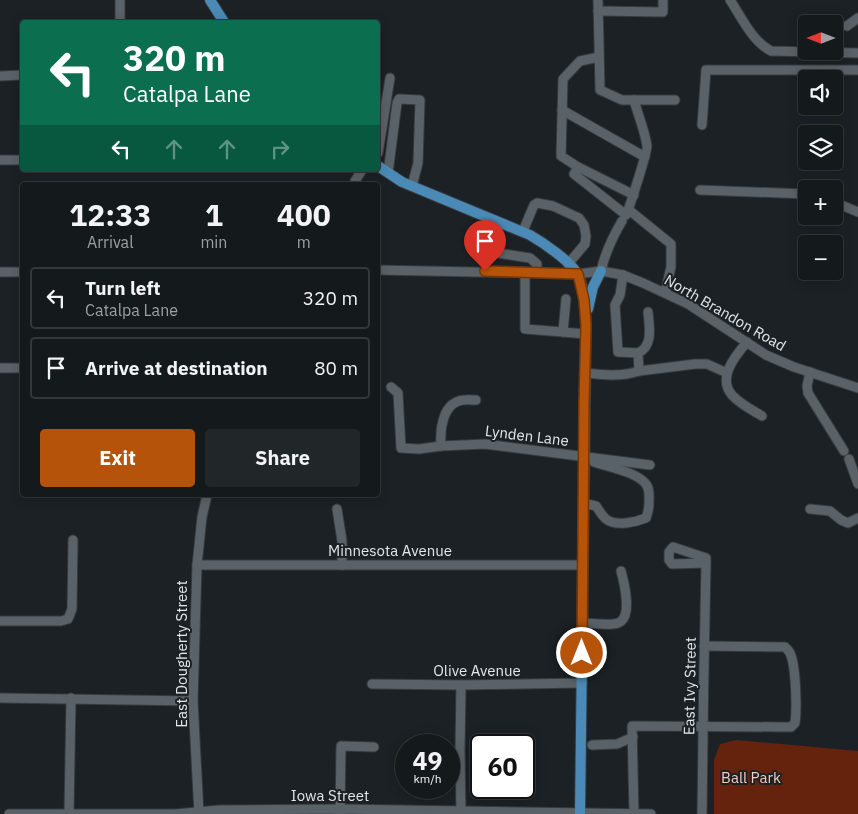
<!DOCTYPE html>
<html lang="en">
<head>
<meta charset="utf-8">
<style>
	body { margin:0; font-family:"IBM Plex Sans",sans-serif; background:#212629; color:#f1f3f6; height:100vh; display:flex; flex-direction:column; font-size:19px; white-space:nowrap }
	* { box-sizing:border-box; margin:0 }
	p { font-size:16px; color:#9da0a3 }
	.icon { flex:none; width:28px; height:28px; fill:none; stroke:currentColor; stroke-width:2; stroke-linecap:round; stroke-linejoin:round }
	.map { position:relative; flex:1; overflow:hidden }
	.drawer { position:absolute; left:20px; top:182px; width:360px; height:315px; display:flex; flex-direction:column; background:#14191c; border-radius:5px; box-shadow:0 2px 12px #0003,0 0 0 1px #33383b }
	.drawer>* { flex:none }
	.banner { position:absolute; left:20px; top:20px; width:360px; height:152px; border-radius:5px; box-shadow:0 2px 12px #0003,0 0 0 1px #33383b; background:#0b6e4f; color:#fff; overflow:hidden }
	.needle { width:32px; rotate:270deg }
	.fabs { position:absolute; left:798px; top:15px; display:grid; gap:10px }
	.fabs a { display:grid; place-items:center; width:45px; height:45px; border-radius:5px; background:#14191c; box-shadow:0 2px 12px #0003,0 0 0 1px #33383b; font-size:25px }
	.speed { position:absolute; left:395px; top:734px; display:flex; gap:10px; font-size:25px; font-weight:700; text-align:center }
	.speed>* { display:grid; place-content:center; width:65px; height:65px; border-radius:50%; background:#14191c; box-shadow:0 2px 12px #0003,0 0 0 1px #33383b; line-height:1 }
	.speed small { font-size:12px; font-weight:400 }
	.speed .limit { border:2px solid #111; border-radius:8px; background:#fff; color:#111 }
	.pin { position:absolute; display:grid; place-items:center; width:42px; height:42px; color:#fff; margin:-51px -21px; border-radius:50% 50% 50% 0; rotate:-45deg; box-shadow:0 0 5px #0007 }
	.pin .icon { rotate:45deg }
	.me { position:absolute; width:55px; margin:-28px; rotate:0deg; stroke-linejoin:round; filter:drop-shadow(0 0 4px #0008) }
	.turn { display:flex; align-items:center; gap:18px; height:105px; padding:0 20px; font-size:22px }
	.turn .icon { width:65px; height:65px; stroke-width:2.5 }
	.turn b { display:block; font-size:35px; line-height:42px }
	.lanes { display:flex; align-items:center; height:48px; padding:0 20px; background:#0003; justify-content:center; gap:25px; direction:ltr }
	.lanes .off { opacity:.35 }
	.eta { display:flex; justify-content:space-evenly; align-items:center; height:85px; text-align:center }
	.eta b { font-size:30px; font-weight:800; line-height:35px }
	.cta { display:flex; gap:10px; margin-top:auto; padding:10px 20px }
	.cta a { flex:1; height:58px; border-radius:5px; background:#b45309; color:#fff; font-size:20px; font-weight:800; line-height:58px; text-align:center }
	.cta a+a { background:#212629; color:#f1f3f6 }
	ul { padding:0; list-style:none }
	li { display:flex; align-items:center; gap:15px; height:62px; margin:0 10px 8px; padding:0 10px; border:2px solid #33383b; border-radius:5px }
	li div { flex:1 }
	li b { display:block; font-size:19px }
	li em { font-style:normal }
	.map>svg:first-child { display:block }
	.green { fill:#65230e }
	.lines { fill:none; stroke-linecap:round; stroke-linejoin:round }
	.minor-casing { stroke:#373b3e; stroke-width:11 }
	.major-casing { stroke:#373b3e; stroke-width:12 }
	.minor { stroke:#5b6267; stroke-width:9 }
	.major { stroke:#4b8ab6; stroke-width:10 }
	.route-casing { stroke:#753606; stroke-width:12 }
	.route { stroke:#b45309; stroke-width:9 }
	.labels { text-anchor:middle; stroke-width:4; stroke-linejoin:round; paint-order:stroke }
	.street-label { font-size:15px; fill:#e3e7ea; stroke:#1b2125 }
	.park-label { font-size:15px; fill:#fbcabc; stroke:#1b2125 }
</style>
</head>
<body>
<div class="map">
<svg width="858" height="814" viewBox="0 0 858 814">
	<rect width="100%" height="100%" fill="#1b2125"/>
	<!-- green -->
	<path class="green" d="M736,740L858,751V814H714V760L720,744Z"/>
	<g class="lines">
		<!-- minor casing -->
		<g class="minor-casing">
			<g id="minor">
				<path d="M598,0L600,90L622,100H634C638,115 645,131 647,146C648,150 629,209 626,215L574,174L578,167L561,156L563,79L580,61L599,57"/>
				<path d="M730,0C742,18 752,41 771,51L858,53"/>
				<path d="M598,11L663,12V0"/>
				<path d="M120,22V0"/>
				<path d="M847,26L858,18"/>
				<path d="M0,76L22,75"/>
				<path d="M634,100H675"/>
				<path d="M562,110L645,157"/>
				<path d="M702,125L706,70H858"/>
				<path d="M378,153L390,78"/>
				<path d="M0,160H22"/>
				<path d="M578,167L634,195"/>
				<path d="M388,173L397,103L399,99L420,100L418,163L412,186"/>
				<path d="M355,185V181L362,170"/>
				<path d="M700,190L806,194"/>
				<path d="M834,202L858,212"/>
				<path d="M629,210L671,244V267L665,293"/>
				<path d="M523,231L534,205L537,203L553,206L579,218L584,225L586,236L585,244L568,264"/>
				<path d="M491,252L530,258L537,264V272"/>
				<path d="M378,270L578,274L601,271L623,275L643,283L688,304L766,355L794,367L858,388"/>
				<path d="M601,271C605,253 612,238 622,221"/>
				<path d="M0,272H22"/>
				<path d="M525,272V329L563,332"/>
				<path d="M566,299L563,332L585,334"/>
				<path d="M747,342C735,356 717,378 732,395C740,404 752,410 762,416"/>
				<path d="M638,353C654,346 649,325 648,312"/>
				<path d="M0,368H22"/>
				<path d="M639,371L695,364H707L727,373"/>
				<path d="M810,372L807,386L808,393L844,451"/>
				<path d="M584,373C603,375 621,377 639,371L638,353L618,352L615,305L620,295L623,275"/>
				<path d="M391,387L398,393L401,448L419,449L441,446L485,444L650,465"/>
				<path d="M441,446C440,431 442,406 459,401C464,399 471,400 476,400"/>
				<path d="M849,459L858,484"/>
				<path d="M583,503L596,506C599,510 602,516 606,519C616,527 636,522 646,518C648,513 649,508 649,502C649,496 650,488 645,483C636,472 608,467 594,462"/>
				<path d="M337,509L342,541V565"/>
				<path d="M810,509L830,511L841,520L848,523L858,518"/>
				<path d="M197,565H583"/>
				<path d="M0,621H61L68,619L72,609L73,540"/>
				<path d="M582,623C591,623 610,626 618,623C633,618 624,582 621,571"/>
				<path d="M372,684L461,685L582,683"/>
				<path d="M0,698L193,701"/>
				<path d="M592,745L617,744L633,737"/>
				<path d="M9,814H175L219,810L340,809L651,814"/>
				<path d="M69,814L71,698"/>
				<path d="M199,814L193,701L197,565L202,517L207,495"/>
				<path d="M340,814L341,746L374,747"/>
				<path d="M461,814L460,749L461,685"/>
				<path d="M634,814L632,726L782,727H791L795,723C797,708 796,666 790,653C789,651 786,648 785,647L704,646"/>
				<path d="M702,814C703,730 704,647 706,563V558L673,547L669,552V560L672,564L706,563"/>
			</g>
		</g>
		<!-- major casing -->
		<g class="major-casing">
			<g id="major">
				<path d="M210,0L224,22"/>
				<path d="M378,166L402,182L530,235C542,242 572,262 578,275C585,290 585,309 586,325L580,814"/>
				<path d="M588,309L593,287L601,271"/>
			</g>
		</g>
		<!-- minor -->
		<use href="#minor" class="minor"/>
		<!-- major -->
		<use href="#major" class="major"/>
	</g>
	<g class="lines">
		<!-- route casing -->
		<g class="route-casing">
			<path id="route" d="M485,271L578,274L584,300L586,325L584,403L582,653"/>
		</g>
		<!-- route -->
		<use href="#route" class="route"/>
	</g>
	<g class="labels">
		<!-- street labels -->
		<g class="street-label">
			<text transform="translate(725 313) rotate(30)" y="5">North Brandon Road</text>
			<text transform="translate(527 436) rotate(7)" y="5">Lynden Lane</text>
			<text x="390" y="556">Minnesota Avenue</text>
			<text transform="translate(182 654) rotate(-90)" y="5">East Dougherty Street</text>
			<text x="477" y="676">Olive Avenue</text>
			<text transform="translate(690 686) rotate(-89)" y="5">East Ivy Street</text>
			<text x="330" y="801">Iowa Street</text>
		</g>
		<!-- park labels -->
		<g class="park-label">
			<text x="751" y="783">Ball Park</text>
		</g>
	</g>
</svg>
<div class="fabs">
<a><svg class="needle" viewBox="-14 -14 28 28"><path d="M0-13l5 13h-10z" fill="#e53935"/><path d="M0 13l5-13h-10z" fill="#9da0a3"/></svg></a>
<a><svg class="icon" aria-label="sound" viewBox="0 0 24 24"><path d="M4 9h4l5-4v14l-5-4H4zM17 9q2 3 0 6"/></svg></a>
<a><svg class="icon" aria-label="layers" viewBox="0 0 24 24"><path d="M12 4l9 5-9 5-9-5zM3 14l9 5 9-5"/></svg></a>
<a>+</a>
<a>−</a>
</div>
<div class="speed"><div>49<small>km/h</small></div><div class="limit">60</div></div>
<div class="pin" style="left:485px;top:271px;background:#d93025"><svg class="icon" aria-label="arrive" viewBox="0 0 24 24"><path d="M6 21V4h12l-3 4 3 4H6"/></svg></div>
<svg class="me" style="left:582px;top:653px" viewBox="-20 -20 40 40"><circle r="17" fill="#b45309" stroke="#fff" stroke-width="3"/><path d="M0-11L8 9 0 5-8 9z" fill="#fff"/></svg>
<div class="banner">
<div class="turn"><svg class="icon" aria-label="left" viewBox="0 0 24 24"><path d="M17 20v-9H6M10 6l-5 5 5 5"/></svg><div><b>320 m</b>Catalpa Lane</div></div>
<div class="lanes"><svg class="icon" aria-label="left" viewBox="0 0 24 24"><path d="M17 20v-9H6M10 6l-5 5 5 5"/></svg><svg class="icon off" aria-label="ahead" viewBox="0 0 24 24"><path d="M12 20V5M6 11l6-6 6 6"/></svg><svg class="icon off" aria-label="ahead" viewBox="0 0 24 24"><path d="M12 20V5M6 11l6-6 6 6"/></svg><svg class="icon off" aria-label="right" viewBox="0 0 24 24"><path d="M7 20v-9h11M14 6l5 5-5 5"/></svg></div>
</div>
<section class="drawer">
<div class="eta">
<div><b>12:33</b><p>Arrival</p></div>
<div><b>1</b><p>min</p></div>
<div><b>400</b><p>m</p></div>
</div>
<ul>
<li><svg class="icon" aria-label="left" viewBox="0 0 24 24"><path d="M17 20v-9H6M10 6l-5 5 5 5"/></svg><div><b>Turn left</b><p>Catalpa Lane</p></div><em>320 m</em></li>
<li><svg class="icon" aria-label="arrive" viewBox="0 0 24 24"><path d="M6 21V4h12l-3 4 3 4H6"/></svg><div><b>Arrive at destination</b></div><em>80 m</em></li>
</ul>
<div class="cta"><a>Exit</a><a>Share</a></div>
</section>
</div>
</body>
</html>
